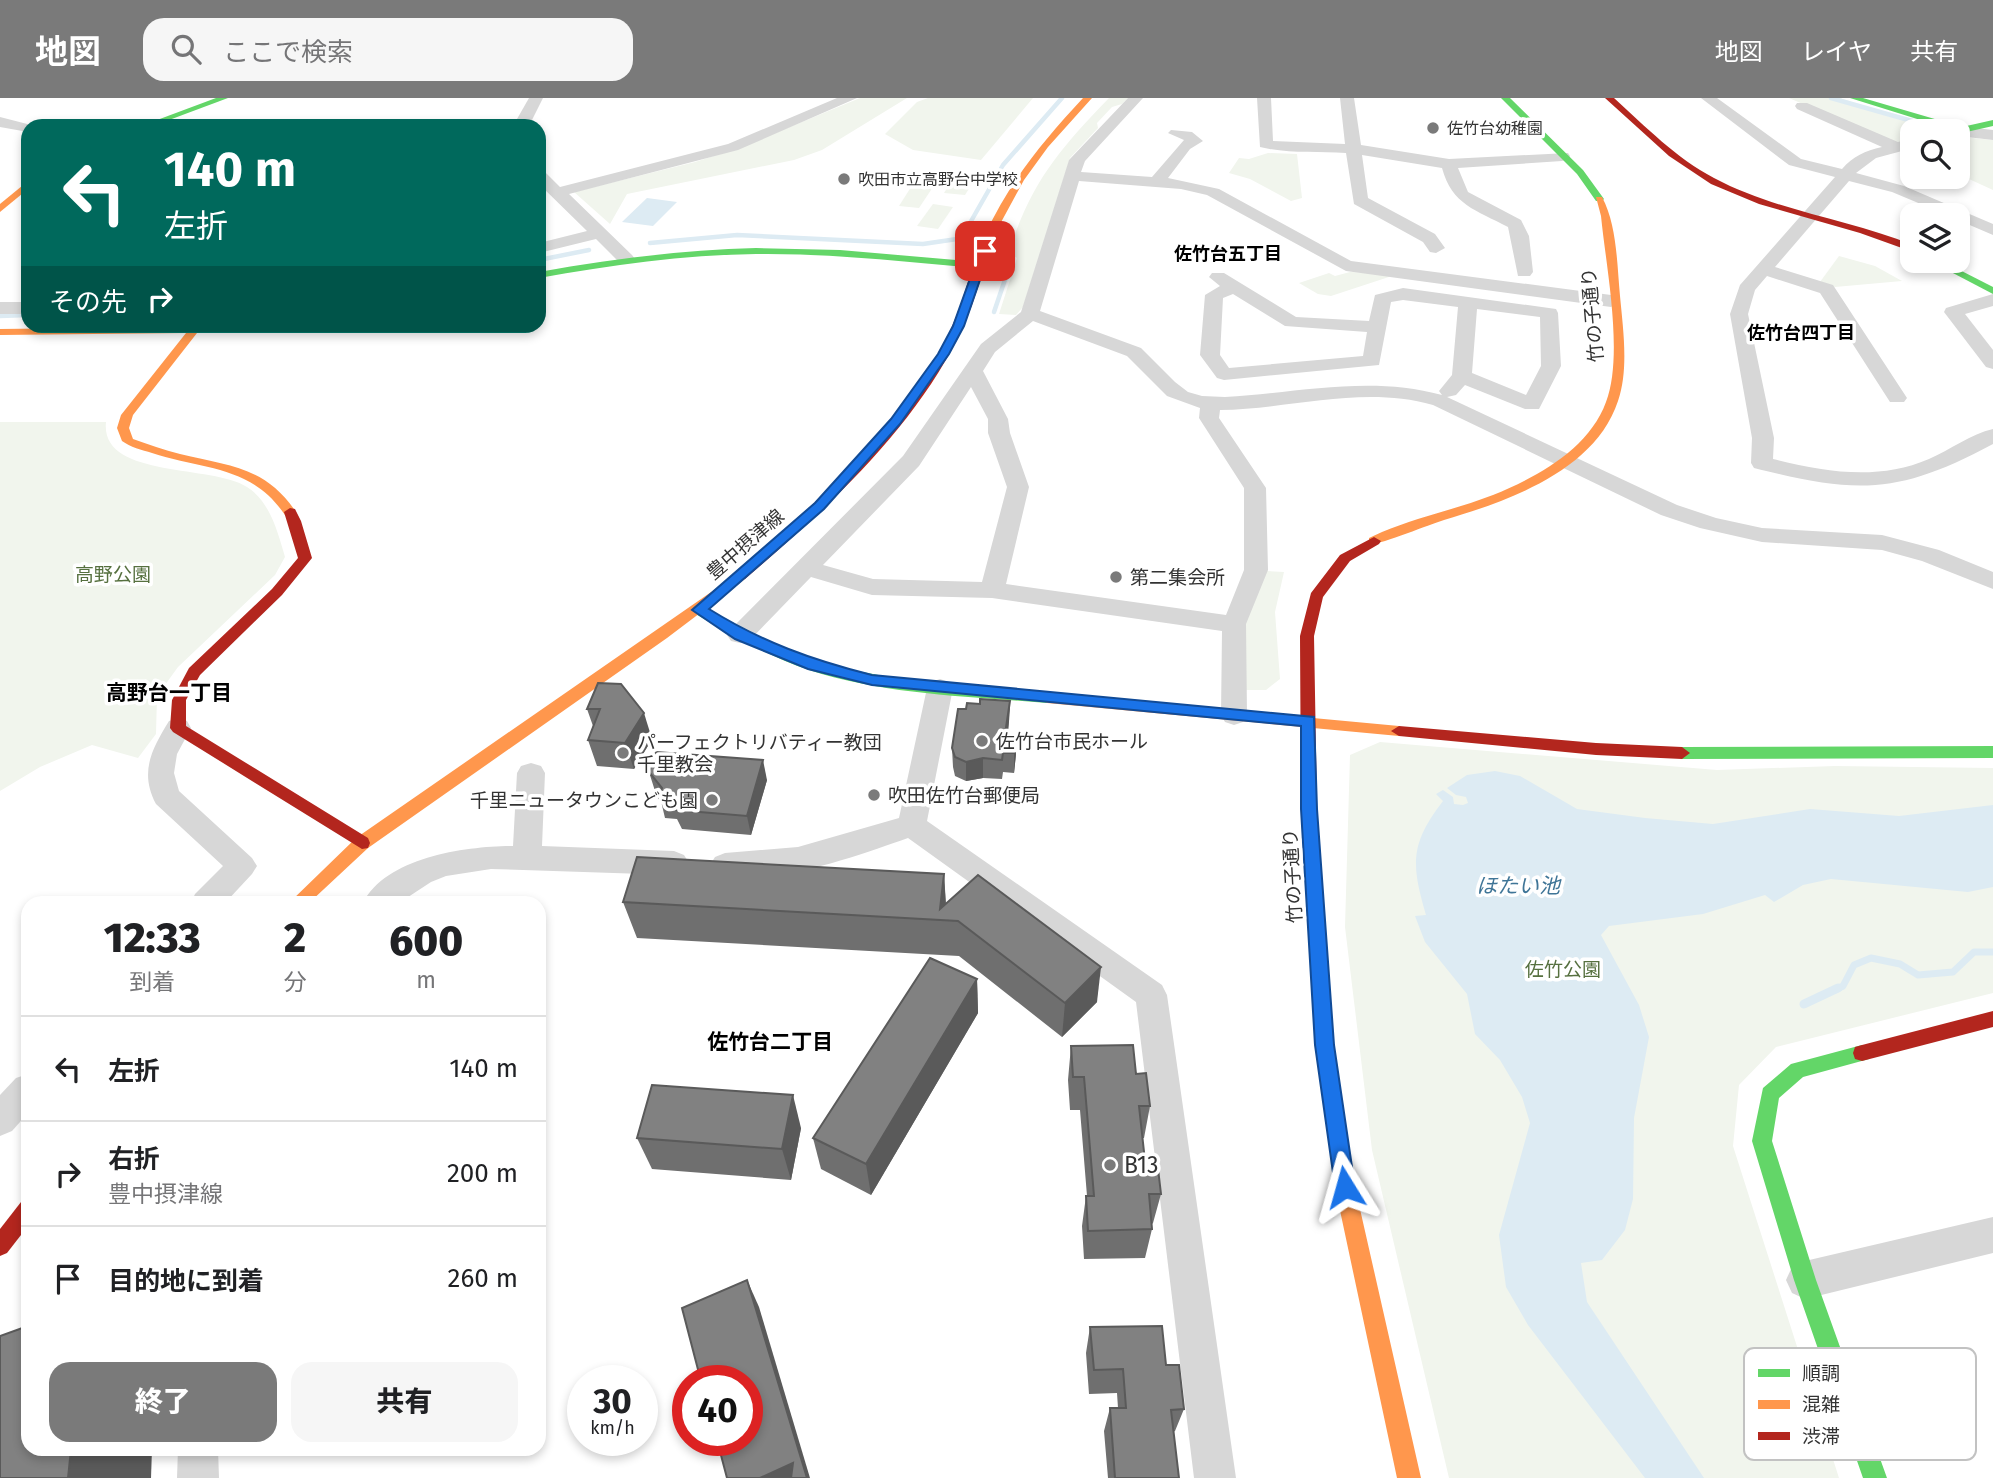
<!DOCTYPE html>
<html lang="ja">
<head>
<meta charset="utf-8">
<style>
	body { margin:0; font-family:"Fira Sans","Noto Sans JP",sans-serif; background:#f6f6f6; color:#202124; height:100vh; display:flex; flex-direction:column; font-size:26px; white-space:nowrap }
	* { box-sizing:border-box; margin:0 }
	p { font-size:23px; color:#757577 }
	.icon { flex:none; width:38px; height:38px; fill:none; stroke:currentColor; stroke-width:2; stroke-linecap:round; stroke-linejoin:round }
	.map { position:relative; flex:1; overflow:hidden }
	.panel { position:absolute; left:21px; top:798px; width:525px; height:560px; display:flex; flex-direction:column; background:#fff; border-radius:21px; box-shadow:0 4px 10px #0003 }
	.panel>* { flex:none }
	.top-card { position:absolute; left:21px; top:21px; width:525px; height:214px; border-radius:21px; box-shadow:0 4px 10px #0003; background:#00695c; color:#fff; overflow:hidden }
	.controls { position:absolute; left:1900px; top:21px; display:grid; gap:14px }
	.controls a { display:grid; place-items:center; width:70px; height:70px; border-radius:14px; background:#fff; box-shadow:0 4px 10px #0003; font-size:35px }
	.speed { position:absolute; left:567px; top:1267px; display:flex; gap:14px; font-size:35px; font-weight:700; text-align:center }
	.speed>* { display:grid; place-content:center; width:91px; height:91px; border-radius:50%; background:#fff; box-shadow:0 4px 10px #0003; line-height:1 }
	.speed small { font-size:18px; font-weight:400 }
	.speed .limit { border:10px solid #d22; background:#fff; color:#111 }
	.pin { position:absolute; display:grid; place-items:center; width:60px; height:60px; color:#fff; margin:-30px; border-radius:14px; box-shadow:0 4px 10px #0006 }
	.me { position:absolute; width:77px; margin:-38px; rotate:352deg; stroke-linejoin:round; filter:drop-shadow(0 0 5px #0008) }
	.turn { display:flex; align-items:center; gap:24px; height:147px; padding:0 28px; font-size:32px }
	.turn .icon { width:91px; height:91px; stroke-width:2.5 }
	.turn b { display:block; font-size:49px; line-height:60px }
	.then { display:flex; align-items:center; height:66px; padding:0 28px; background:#0003; gap:14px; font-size:26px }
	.eta { display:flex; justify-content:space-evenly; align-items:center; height:119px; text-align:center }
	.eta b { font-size:42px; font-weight:800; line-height:49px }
	.button { display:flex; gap:14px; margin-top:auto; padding:14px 28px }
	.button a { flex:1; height:80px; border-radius:21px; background:#7a7a7a; color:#fff; font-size:28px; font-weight:800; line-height:80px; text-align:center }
	.button a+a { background:#f6f6f6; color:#202124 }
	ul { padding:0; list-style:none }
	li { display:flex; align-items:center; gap:21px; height:105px; padding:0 28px; border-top:2px solid #e0e0e0 }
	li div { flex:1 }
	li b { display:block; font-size:26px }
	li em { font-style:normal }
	header { display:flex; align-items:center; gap:42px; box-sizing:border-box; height:98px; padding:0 35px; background:#7a7a7a; color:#fff }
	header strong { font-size:33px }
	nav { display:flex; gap:38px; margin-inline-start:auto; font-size:24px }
	.search { width:490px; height:63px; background:#f6f6f6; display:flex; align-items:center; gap:18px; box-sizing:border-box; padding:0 24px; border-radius:21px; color:#757577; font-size:26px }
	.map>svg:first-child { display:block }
	.green { fill:#f1f5ed }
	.water { fill:#ddebf3 }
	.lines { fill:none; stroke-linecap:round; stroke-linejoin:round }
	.stream-far2 { stroke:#ddebf3; stroke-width:4.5 }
	.stream-far1 { stroke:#ddebf3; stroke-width:7 }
	.stream { stroke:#ddebf3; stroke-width:9 }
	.street { fill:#d7d7d7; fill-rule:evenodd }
	.fast { fill:#63d668; fill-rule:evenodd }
	.slow { fill:#ff974d; fill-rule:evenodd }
	.jam { fill:#b3261e; fill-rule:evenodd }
	.wall { fill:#6f6f6f }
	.shaded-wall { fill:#5a5a5a }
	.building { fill:#818181; stroke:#5a5a5a; stroke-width:2 }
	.route { fill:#1a73e8; stroke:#114b97; stroke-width:2 }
	.poi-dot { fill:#7a7a7a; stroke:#fff; stroke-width:2.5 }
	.labels { text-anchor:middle; stroke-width:7; stroke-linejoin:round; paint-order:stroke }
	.far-poi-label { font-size:16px; fill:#333; stroke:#fff; text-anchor:start }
	.far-neighbourhood-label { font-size:18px; font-weight:bold; fill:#000; stroke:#fff }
	.street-label { font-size:19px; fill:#333; stroke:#fff }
	.park-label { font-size:19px; fill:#56703f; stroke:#fff }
	.poi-label { font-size:19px; fill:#333; stroke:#fff; text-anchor:start }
	.neighbourhood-label { font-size:21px; font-weight:bold; fill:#000; stroke:#fff }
	.water-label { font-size:21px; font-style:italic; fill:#3f7597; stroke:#fff }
	.near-poi-label { font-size:23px; fill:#333; stroke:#fff; text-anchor:start }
	.key { fill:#fff; stroke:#c2c2c2; stroke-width:2 }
	.key-label { font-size:19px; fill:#333 }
</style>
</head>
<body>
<header>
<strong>地図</strong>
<div class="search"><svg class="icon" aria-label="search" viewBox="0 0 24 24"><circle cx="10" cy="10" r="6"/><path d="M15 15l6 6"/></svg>ここで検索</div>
<nav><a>地図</a><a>レイヤ</a><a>共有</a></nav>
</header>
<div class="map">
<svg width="1993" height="1380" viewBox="0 0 1993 1380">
	<rect width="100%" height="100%" fill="#fff"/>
	<!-- green -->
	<g class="green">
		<path d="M860,0H907L822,52L794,62L627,96L610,126L574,94L695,64L739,50Z"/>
		<path d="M928,0H1033L981,62L913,52L885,36L917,4Z"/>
		<path d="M1109,0H1128L1122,6L1112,9L1097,25L1098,30L1070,60L1023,209L1016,217L999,216L1017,160L1009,154C1031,84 1059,52 1109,0Z"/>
		<path d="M1789,0H1840L1935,33H1913V41L1900,44L1888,43Z"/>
		<path d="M1962,39L1993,42V92L1958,76V40Z"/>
		<path d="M1268,55L1297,56L1302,100L1291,103L1250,81L1229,75L1239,60L1249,61Z"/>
		<path d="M957,74L978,76L965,97L944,95Z"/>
		<path d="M913,86L933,89L919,110L899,108Z"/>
		<path d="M933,106L953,109L938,131L917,128Z"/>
		<path d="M1839,158L1875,168L1902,183L1835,189L1820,184Z"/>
		<path d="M1350,174L1398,176L1331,198L1318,196L1299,185L1329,175L1335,178Z"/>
		<path d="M0,324H106C100,381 211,366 247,389C270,403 278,435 285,459L275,477L178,569L157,598L156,636L138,660L92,647L40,669L0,693Z"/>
		<path d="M1265,473L1284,474L1275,514L1280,581L1266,592H1244L1243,532Z"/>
		<path d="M1380,644L1717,672L1835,668L1993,670V895L1776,949L1739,987L1733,1048L1839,1380H1449L1372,1052L1345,829L1350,657Z"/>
	</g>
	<!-- water -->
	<g class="water">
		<path d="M647,100L677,104L653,128L622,124Z"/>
		<path d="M1495,673L1520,678L1577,711L1645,720L1713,726L1810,711L1899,718L1993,707V789L1968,794L1831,781L1803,787L1774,804L1765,797L1703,816L1609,828L1601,837L1639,907L1649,939L1634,1020L1633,1101L1625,1132L1602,1162L1581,1165L1587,1204L1704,1380H1645L1528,1227L1506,1189L1499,1137L1530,1025L1522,999L1500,962L1475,936L1467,896L1425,844L1415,818L1426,817C1411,766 1410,746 1443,703L1436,696L1443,692L1453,699L1454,706L1463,707L1468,705L1466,699L1456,697L1447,690L1467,677Z"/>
	</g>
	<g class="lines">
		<!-- stream-far2 -->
		<g class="stream-far2">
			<path d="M1831,0L1912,23"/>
			<path d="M650,145L737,137L923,146L957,141L966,132L1003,67L1062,0"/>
			<path d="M539,162L589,152"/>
			<path d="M994,214L1012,161"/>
			<path d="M0,218L28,217"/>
		</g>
		<!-- stream-far1 -->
		<path class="stream-far1" d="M1835,892L1843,888L1854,867L1871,860L1900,866L1918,877L1953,874L1974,854H1993"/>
		<!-- stream -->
		<path class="stream" d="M1804,906L1838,890"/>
		<!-- street -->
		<g class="street">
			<path d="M529,0H543L529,28H513Z"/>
			<path d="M837,0H857L738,52L569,96L632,157L635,161L632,165H620L596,141L539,155V145L587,133L539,86V72L545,74L560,89L728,46Z"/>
			<path d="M1128,0H1143L1085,63L1081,74L1152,79L1184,42L1168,35L1171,32L1192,34L1203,43L1190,51L1168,80L1219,91L1351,163L1611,197L1620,203L1611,209L1346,173L1207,97L1181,91L1079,83L1040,213L1141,250L1175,284L1188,294L1202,298L1225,299C1298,295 1369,277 1442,297L1439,293L1452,277L1458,209L1403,202L1391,204L1379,267L1224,282L1217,280L1200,257L1205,197L1220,188L1209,179L1212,175H1224L1296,219L1369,223L1375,197L1403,190L1556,211L1558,215L1561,268L1539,311H1525L1465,287L1456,297L1447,299L1677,407L1716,420L1762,430L1882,437L1939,452L1993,474V491L1922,463L1882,452L1762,444L1700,430L1661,417L1433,307C1362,287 1292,311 1220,312L1219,320L1266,390L1268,472L1246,526L1247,617L1243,624L1234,627L1225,624L1221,617L1222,533L992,500L872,497L811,479L749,543L740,545L731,543L727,537L731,531L903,358L981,246L1021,214L1069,62ZM1233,196L1285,228L1367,234L1363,258L1229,270L1220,257L1223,200ZM1477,211L1540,219L1541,268L1526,297L1472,275ZM1033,223L1127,258L1167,298L1200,310L1199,320L1244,390V472L1226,517L1006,486L1029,389L1010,335L1008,321L983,273L995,254ZM971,289L988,321V335L1007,389L982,484L873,481L823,467L919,368Z"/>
			<path d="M1257,0H1271L1273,43L1345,46L1340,0H1354L1361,47L1449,61L1568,55L1570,58L1568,61L1562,63L1458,70L1468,94L1521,122L1529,138L1533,174L1530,178H1518L1508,129C1476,112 1452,107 1442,70L1362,57L1368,100L1435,136L1445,150L1436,155L1430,154L1423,144L1354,106L1346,55C1317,53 1288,56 1260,49Z"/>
			<path d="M1701,0H1717L1801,61L1842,71C1853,58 1865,53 1882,49L1797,11L1795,8L1797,5H1807L1898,44L1913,40V50L1876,60L1856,75L1904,88L1993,126V137L1958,122V117H1947L1892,94L1849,83L1775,169L1833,187L1907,300L1904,304H1890L1820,195L1767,178L1755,192L1748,216L1774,340L1773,361C1825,374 1878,383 1929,361C1950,352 1971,336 1993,331V346C1898,397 1857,396 1754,370L1751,365L1752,340L1730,216L1740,187L1835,79L1789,67Z"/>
			<path d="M0,19L35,28H28V34L0,29Z"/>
			<path d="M1958,28L1993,32V42L1958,38V33H1950Z"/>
			<path d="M1993,196V208L1965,216L1993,252V271L1986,269L1944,214L1946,210Z"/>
			<rect x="0" y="204" width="28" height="12"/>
			<path d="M940,581L949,584L953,590L927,723L1162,887L1167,897L1236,1380H1194L1136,904L908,740C860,757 764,792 715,775L710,767L715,759L725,755L798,749L899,720L927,590L931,584Z"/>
			<path d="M178,620L187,623L191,630L177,656L174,675L179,693L252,760L257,768L252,776L225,805H191L195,796L223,768L156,706C139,674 152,651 169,623Z"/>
			<path d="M531,665L541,668L545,675L542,748L674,753L684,757L689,765L684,773L674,777L491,771L446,778L431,784L399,805H363C386,759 467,748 513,748L517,675L521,668Z"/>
			<path d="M28,976V1015L12,1033L0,1038V997L16,980Z"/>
			<path d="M1993,1119V1155L1805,1201L1792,1195L1786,1182L1792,1169L1805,1163Z"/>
			<path d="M178,1351H218L219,1380H177Z"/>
		</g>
		<!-- fast -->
		<g class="fast">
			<path d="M216,0H228L153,28H141Z"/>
			<path d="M1501,0H1510L1583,72L1604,101L1602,103H1596L1577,76Z"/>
			<path d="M1850,0H1863L1962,29L1993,22V28L1962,35Z"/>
			<path d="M756,150L840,152L979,164L984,167L979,170C905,164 830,155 756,156C683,157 611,167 539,180V174C611,161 683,152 756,150Z"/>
			<path d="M1930,163H1942L1993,189V196Z"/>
			<path d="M699,507L784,551L831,568L910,583L1047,595L1054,600L1047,605C967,598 886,597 809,572C768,558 731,537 694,515L692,512Z"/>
			<path d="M1993,648V660L1682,661L1674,655L1682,649Z"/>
			<path d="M1862,947L1869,949L1871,955L1869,961L1803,979L1779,1000L1772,1043L1816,1182L1887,1380H1863L1794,1182L1752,1043L1763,990L1791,966Z"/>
		</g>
		<!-- slow -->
		<g class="slow">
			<path d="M1083,0H1092L1048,49L1024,82L993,139H987L985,137C1009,84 1044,42 1083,0Z"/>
			<path d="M28,83V91L0,114V106Z"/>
			<path d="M1596,99H1602C1617,127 1617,166 1620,198C1623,231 1629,271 1618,303C1595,373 1508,403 1444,422C1430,426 1378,448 1369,446V440L1382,434C1418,419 1457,411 1493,397C1537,379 1589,351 1606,304C1624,257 1606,169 1601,118Z"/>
			<path d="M246,228L241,231L197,235L133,317L129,330L133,341C148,346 164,352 180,356C229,368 265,368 296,414L290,418L285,417C251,367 204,372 152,355C142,352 130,349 122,343L117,330L121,317L186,235L0,237V231Z"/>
			<path d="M740,474L747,478L745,481L667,540L368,750L309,805H289L356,740Z"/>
			<path d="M1047,595L1399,628L1407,633L1399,638L1047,605L1040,600Z"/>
			<path d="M1329,972L1336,975L1338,981L1355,1089L1421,1380H1397L1335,1089L1320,981L1322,975Z"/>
		</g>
		<!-- jam -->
		<g class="jam">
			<path d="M1605,0H1614C1646,29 1676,60 1714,80C1776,113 1848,121 1913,147V154L1860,135L1759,106L1711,86L1669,58Z"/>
			<path d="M987,135L995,137C983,170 975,206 959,238C910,335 826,411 745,481H735V475C816,406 897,334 947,239C964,206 970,168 987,135Z"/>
			<path d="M290,410L295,411L301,423L312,460L282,497L200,577L186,602V628L368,740L370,745L368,750L362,751L173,634L170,630L172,602L189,570L272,491L298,460L284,414Z"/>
			<path d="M1374,439L1381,443L1379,446L1350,463L1323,499L1314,538L1317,711L1333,947L1338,981L1336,987L1329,990L1322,987L1315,947L1301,711L1300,538L1311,495L1340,457Z"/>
			<path d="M1399,628L1596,645L1682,649L1690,655L1682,661L1596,657L1399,638L1391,633Z"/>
			<path d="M1993,913V929L1862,963L1855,961L1853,955L1855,949L1862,947Z"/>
			<path d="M28,1101V1128L7,1155L0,1158V1131L21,1104Z"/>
		</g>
	</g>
	<!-- wall -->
	<g class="wall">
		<path d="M598,585L652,641L634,671L597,668L588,642L593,628L587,611Z"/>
		<path d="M1010,603L1009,623L1008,636L1016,656L1014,675L1003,674L1002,681L983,680L966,683L955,678L953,669L952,650L966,611L980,606Z"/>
		<path d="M649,674L767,682L751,737L682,731L677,721L665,720L660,699L655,693Z"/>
		<path d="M944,776L946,806L1097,904L1062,939L959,858L637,840L623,804Z"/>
		<path d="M977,881L978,915L871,1097L821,1071L813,1040Z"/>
		<path d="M1071,948L1136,976L1150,1008L1144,1040H1142L1145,1063L1161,1096L1153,1125L1152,1126V1131L1145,1160L1084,1161L1082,1128L1086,1098H1087L1080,1012H1070L1068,982Z"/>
		<path d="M801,1030L791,1082L652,1071L637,1040Z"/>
		<path d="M1090,1229L1166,1267L1184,1311L1175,1333L1173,1334L1179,1380H1108L1104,1333L1110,1310H1118L1117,1295L1089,1296L1086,1255Z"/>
	</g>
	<!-- shaded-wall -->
	<g class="shaded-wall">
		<path d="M1010,603L1009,623L1005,655V636Z"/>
		<path d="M644,615L652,641L634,671L625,645Z"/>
		<path d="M1016,636V656L1014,675V655Z"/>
		<path d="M983,660V680L966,683V664Z"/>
		<path d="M763,662L767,682L751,737L747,718Z"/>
		<path d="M944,776L946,812L940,811Z"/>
		<path d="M1101,869L1097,904L1062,939L1065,905Z"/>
		<path d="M977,881L978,915L871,1097L866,1066Z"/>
		<path d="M793,997L801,1030L791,1082L782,1051Z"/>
		<path d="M747,1182L759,1209L810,1380H807Z"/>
		<path d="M71,1351H152L151,1380H68Z"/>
		<path d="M793,1365L800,1380H760Z"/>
	</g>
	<!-- building -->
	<g class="building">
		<path d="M598,585L621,586L644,615L625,645L588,642L600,611H587Z"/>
		<path d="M980,601L1010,603L1005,636H1016L1014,655H1003L1002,662L983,660L966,664L955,659L952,650L958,611H966L967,605L980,606Z"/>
		<path d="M656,654L763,662L747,718L676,712L671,701L659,700L662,690L649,674Z"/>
		<path d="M637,759L944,776L940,811L978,777L1101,869L1065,905L958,823L623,804Z"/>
		<path d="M930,860L977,881L866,1066L813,1040Z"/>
		<path d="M1133,947L1136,976L1146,975L1150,1008H1139L1145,1063L1157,1062L1161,1096H1149L1152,1131L1088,1133L1086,1098H1094L1084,979H1073L1071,948Z"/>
		<path d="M652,987L793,997L782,1051L637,1040Z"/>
		<path d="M747,1182L807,1380H791L793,1365L760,1380H727L717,1342H747V1283H701L682,1210Z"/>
		<path d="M28,1228V1351H71L68,1380H0V1238Z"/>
		<path d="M1162,1228L1166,1267H1179L1184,1311L1171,1312L1179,1380H1115L1110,1310H1126L1123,1271L1094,1272L1090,1229Z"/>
	</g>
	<!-- route -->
	<path class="route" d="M981,150L990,153L964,228L949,256L900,326L824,411L709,511C762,544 812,562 872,577L1314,619L1317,711L1334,947L1355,1089L1352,1096L1345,1099L1338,1096L1335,1089L1315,947L1301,711V628L872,587L808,571L735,541L692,512L815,405L891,321L938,256L953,228Z"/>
	<!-- markers -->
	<g class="poi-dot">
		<circle cx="1433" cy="30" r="7"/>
		<circle cx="844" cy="81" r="7"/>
		<circle cx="1116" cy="479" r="7"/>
		<circle cx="982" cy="643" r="7"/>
		<circle cx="623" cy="655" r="7"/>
		<circle cx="874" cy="697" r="7"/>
		<circle cx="712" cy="702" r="7"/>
		<circle cx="1110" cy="1067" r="7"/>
	</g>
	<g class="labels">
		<!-- far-poi labels -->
		<g class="far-poi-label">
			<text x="1447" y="36">佐竹台幼稚園</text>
			<text x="858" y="87">吹田市立高野台中学校</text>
		</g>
		<!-- far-neighbourhood labels -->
		<g class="far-neighbourhood-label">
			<text x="1228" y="162">佐竹台五丁目</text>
			<text x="1801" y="241">佐竹台四丁目</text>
		</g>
		<!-- street labels -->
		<g class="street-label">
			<text transform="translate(1592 217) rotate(-95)" y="7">竹の子通り</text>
			<text transform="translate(745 446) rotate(-41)" y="7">豊中摂津線</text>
			<text transform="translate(1292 778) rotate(-93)" y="7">竹の子通り</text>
		</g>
		<!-- park labels -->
		<g class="park-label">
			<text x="113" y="483">高野公園</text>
			<text x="1563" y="878">佐竹公園</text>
		</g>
		<!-- poi labels -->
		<g class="poi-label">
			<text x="1130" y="486">第二集会所</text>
			<text x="996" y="650">佐竹台市民ホール</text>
			<text x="637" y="651">パーフェクトリバティー教団<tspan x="637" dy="22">千里教会</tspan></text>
			<text x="888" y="704">吹田佐竹台郵便局</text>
			<text x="698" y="709" text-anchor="end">千里ニュータウンこども園</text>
		</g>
		<!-- neighbourhood labels -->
		<g class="neighbourhood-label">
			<text x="169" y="602">高野台一丁目</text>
			<text x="770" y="951">佐竹台二丁目</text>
		</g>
		<!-- water labels -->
		<g class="water-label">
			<text x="1518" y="795">ほたい池</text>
		</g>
		<!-- near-poi labels -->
		<g class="near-poi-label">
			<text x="1124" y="1075">B13</text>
		</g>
	</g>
	<!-- legend -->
	<rect x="1744" y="1250" width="232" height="112" rx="10" class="key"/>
	<rect x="1758" y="1271" width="32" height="8" fill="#63d668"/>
	<rect x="1758" y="1302" width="32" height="9" fill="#ff974d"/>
	<rect x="1758" y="1334" width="32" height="8" fill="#b3261e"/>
	<g class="key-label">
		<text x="1802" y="1282">順調</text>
		<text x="1802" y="1313">混雑</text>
		<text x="1802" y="1345">渋滞</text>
	</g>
</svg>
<div class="controls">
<a><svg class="icon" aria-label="search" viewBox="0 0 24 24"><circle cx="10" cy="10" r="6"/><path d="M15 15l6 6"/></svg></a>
<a><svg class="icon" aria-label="layers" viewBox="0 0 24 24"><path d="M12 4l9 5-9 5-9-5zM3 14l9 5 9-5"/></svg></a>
</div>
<div class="speed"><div>30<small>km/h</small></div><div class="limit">40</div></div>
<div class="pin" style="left:985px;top:153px;background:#d93025"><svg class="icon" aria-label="arrive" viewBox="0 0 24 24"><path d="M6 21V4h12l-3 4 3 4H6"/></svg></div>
<svg class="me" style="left:1345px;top:1089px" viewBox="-20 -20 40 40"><path d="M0-17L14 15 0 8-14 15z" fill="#1a73e8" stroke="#fff" stroke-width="4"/></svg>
<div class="top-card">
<div class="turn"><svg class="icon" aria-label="left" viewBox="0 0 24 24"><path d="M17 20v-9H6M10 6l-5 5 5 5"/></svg><div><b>140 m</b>左折</div></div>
<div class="then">その先<svg class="icon" aria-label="right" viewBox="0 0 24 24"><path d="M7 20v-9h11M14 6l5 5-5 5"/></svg></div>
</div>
<section class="panel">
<div class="eta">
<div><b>12:33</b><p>到着</p></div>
<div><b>2</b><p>分</p></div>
<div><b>600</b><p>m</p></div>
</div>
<ul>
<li><svg class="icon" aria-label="left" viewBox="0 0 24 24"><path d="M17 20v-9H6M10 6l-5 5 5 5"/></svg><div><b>左折</b></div><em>140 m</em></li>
<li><svg class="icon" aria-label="right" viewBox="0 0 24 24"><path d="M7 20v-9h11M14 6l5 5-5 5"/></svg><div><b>右折</b><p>豊中摂津線</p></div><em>200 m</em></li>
<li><svg class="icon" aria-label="arrive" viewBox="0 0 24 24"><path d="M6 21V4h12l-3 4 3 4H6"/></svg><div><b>目的地に到着</b></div><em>260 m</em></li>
</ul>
<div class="button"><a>終了</a><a>共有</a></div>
</section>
</div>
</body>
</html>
